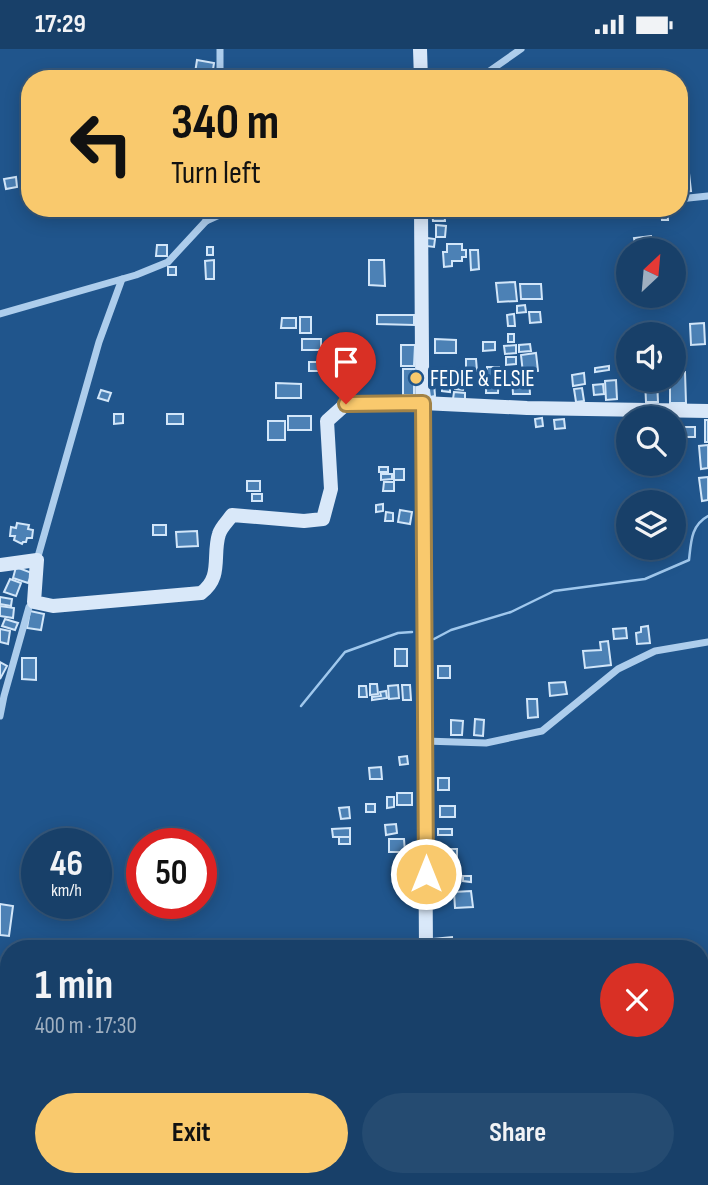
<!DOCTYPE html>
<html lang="en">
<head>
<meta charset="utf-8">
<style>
	body { margin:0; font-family:"Sofia Sans Condensed",sans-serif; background:#254b71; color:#f1f3f6; height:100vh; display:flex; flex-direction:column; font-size:26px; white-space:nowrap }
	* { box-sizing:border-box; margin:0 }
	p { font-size:23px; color:#9fafc0 }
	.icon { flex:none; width:38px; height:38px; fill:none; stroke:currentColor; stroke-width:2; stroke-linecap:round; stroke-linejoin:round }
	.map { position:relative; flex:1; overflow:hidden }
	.details { position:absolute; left:0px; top:891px; width:709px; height:247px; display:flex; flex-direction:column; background:#184069; border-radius:28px 28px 0 0; box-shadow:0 4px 18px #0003,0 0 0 2px #36597d }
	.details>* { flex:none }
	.hud { position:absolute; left:21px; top:21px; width:667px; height:147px; border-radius:28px; box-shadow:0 4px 18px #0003,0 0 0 2px #36597d; background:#f9c96d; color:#111; overflow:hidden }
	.needle { width:46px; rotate:26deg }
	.fabs { position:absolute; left:616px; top:189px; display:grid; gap:14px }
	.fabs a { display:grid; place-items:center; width:70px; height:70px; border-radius:50%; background:#184069; box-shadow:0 4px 18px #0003,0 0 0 2px #36597d; font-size:35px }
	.speed { position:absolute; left:21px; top:779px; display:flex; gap:14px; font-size:35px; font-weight:700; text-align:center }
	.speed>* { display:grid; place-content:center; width:91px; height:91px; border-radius:50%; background:#184069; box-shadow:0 4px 18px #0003,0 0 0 2px #36597d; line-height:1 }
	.speed small { font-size:18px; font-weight:400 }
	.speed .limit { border:10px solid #d22; background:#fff; color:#111 }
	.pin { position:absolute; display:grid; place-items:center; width:60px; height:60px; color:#fff; margin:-72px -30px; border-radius:50% 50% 50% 0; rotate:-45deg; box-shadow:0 0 7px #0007 }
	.pin .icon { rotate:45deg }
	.me { position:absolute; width:77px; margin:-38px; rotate:0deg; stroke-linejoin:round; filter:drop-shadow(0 0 5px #0008) }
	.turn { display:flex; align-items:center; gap:24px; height:147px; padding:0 35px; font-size:32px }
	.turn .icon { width:91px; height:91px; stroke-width:2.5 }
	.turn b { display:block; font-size:49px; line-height:60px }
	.round { display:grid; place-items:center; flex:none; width:74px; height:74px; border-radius:37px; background:#254b71 }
	.headline { display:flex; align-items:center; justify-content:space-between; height:119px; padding:0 35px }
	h1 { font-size:42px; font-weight:700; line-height:52px }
	.button { display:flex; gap:14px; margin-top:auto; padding:14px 35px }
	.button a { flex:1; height:80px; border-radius:42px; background:#f9c96d; color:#111; font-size:28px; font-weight:700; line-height:80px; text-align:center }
	.button a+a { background:#254b71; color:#f1f3f6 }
	.status { display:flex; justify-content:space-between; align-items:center; height:49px; padding:0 35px; background:#184069; direction:ltr }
	.status svg { height:19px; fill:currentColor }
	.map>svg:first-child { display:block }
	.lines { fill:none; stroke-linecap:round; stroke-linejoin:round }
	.stream { stroke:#a0c8ed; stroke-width:2.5 }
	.building { fill:#4c81b5; stroke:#d2e6f9; stroke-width:2 }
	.street { stroke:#adcdec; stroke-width:7 }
	.secondary { stroke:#d9e8f9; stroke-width:14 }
	.route-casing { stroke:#a28347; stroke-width:18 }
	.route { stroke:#f9c96d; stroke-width:12 }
	.poi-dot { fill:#f9c96d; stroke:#20558c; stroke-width:2.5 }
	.labels { text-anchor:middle; stroke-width:7; stroke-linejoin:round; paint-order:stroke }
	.poi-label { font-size:23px; fill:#fff; stroke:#20558c; text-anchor:start }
</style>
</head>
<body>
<div class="status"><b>17:29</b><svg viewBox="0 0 49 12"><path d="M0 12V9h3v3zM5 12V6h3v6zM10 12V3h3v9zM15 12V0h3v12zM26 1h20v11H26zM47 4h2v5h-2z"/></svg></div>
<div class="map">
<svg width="708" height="1136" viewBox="0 0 708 1136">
	<rect width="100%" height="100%" fill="#20558c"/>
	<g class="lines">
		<!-- stream -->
		<g class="stream">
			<path d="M434,590L451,581L511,563L554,542L645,530L689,511C691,493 691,476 708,467"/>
			<path d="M301,657L345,603L398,584L412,583"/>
			<path d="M700,955L708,958"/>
			<path d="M700,994L708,981"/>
			<path d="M486,1136L490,1132L497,1129"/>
		</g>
	</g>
	<!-- building -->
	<g class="building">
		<path d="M197,11L214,14L212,27L195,24Z"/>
		<path d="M689,124L691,142L679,143V125Z"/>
		<path d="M16,128L17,138L6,140L4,130Z"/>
		<path d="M27,130L28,139L22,140L21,131Z"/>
		<rect x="355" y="159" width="14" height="6"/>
		<path d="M667,159L668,171H662L661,160Z"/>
		<path d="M444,160L445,172H433L432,161Z"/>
		<path d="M436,176L446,177L445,188H436Z"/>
		<path d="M651,187L653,201H636L634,189Z"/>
		<path d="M427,189L435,190L434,198L426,197Z"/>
		<path d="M447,195H462V201H466V208H462V212H452V217L444,218L443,203H447Z"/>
		<path d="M157,196H167V207H156Z"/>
		<rect x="207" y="198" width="6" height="8"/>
		<path d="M470,201H478L479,220L471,221Z"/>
		<path d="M214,211V230H206L205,212Z"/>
		<path d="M369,211H384L385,237L369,236Z"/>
		<rect x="168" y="218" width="8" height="8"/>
		<path d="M515,233L517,252L498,253L496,234Z"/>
		<path d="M520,235H541L542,250H521Z"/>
		<path d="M525,256L526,263L517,264V257Z"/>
		<path d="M529,263H540L541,273L530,274Z"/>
		<path d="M514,265L515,277H508L507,266Z"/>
		<path d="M377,266H414V276L377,275Z"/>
		<rect x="300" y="268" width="11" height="16"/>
		<path d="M282,269H296V279H281Z"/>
		<path d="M704,274L705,295L691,296L690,275Z"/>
		<rect x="508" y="285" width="6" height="8"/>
		<rect x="302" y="290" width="19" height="11"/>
		<path d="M435,290L456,291V304H435Z"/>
		<path d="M483,293H495V301L483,302Z"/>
		<path d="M530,295L531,302L519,303V296Z"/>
		<path d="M401,296H415L414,317H401Z"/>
		<path d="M516,296V304L505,305L504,297Z"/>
		<path d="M536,304L538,322L523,324L521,306Z"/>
		<path d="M506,308H516V315L506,316Z"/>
		<path d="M466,310H476L477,322H466Z"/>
		<rect x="309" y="313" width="14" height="9"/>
		<path d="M609,317V321L595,323V319Z"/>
		<path d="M487,318H499L498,344H486Z"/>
		<rect x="403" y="320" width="11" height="26"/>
		<path d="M463,321L464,333H454V322Z"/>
		<path d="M429,322H439L440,330H429Z"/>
		<path d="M674,323H685L686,354H670V331H674Z"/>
		<path d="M584,324L585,335L573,337L572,326Z"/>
		<rect x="337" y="327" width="14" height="13"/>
		<path d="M442,327H450V343L442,342Z"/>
		<path d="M529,327L530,345H513L512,328Z"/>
		<path d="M616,331L617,350L606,351L605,332Z"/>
		<path d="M645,331H657L658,353H646Z"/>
		<path d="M434,333L435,347L430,348L428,334Z"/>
		<path d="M276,334L301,335V349H276Z"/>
		<path d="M455,335L464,336L463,341L455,340Z"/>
		<path d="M603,335L604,345L594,346L593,336Z"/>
		<path d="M582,339L584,352L576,353L574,340Z"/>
		<path d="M101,341L111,344L108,352L98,349Z"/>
		<path d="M454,343L465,344V350H453Z"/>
		<path d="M114,365H123V374L114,375Z"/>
		<rect x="167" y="365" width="16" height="10"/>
		<rect x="288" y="367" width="23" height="14"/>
		<path d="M542,369L543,377L536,378L535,370Z"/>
		<path d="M564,370L565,379L555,380L554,371Z"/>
		<rect x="705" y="371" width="3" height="22"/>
		<rect x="268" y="372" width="17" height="19"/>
		<rect x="681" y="378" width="14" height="10"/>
		<path d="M708,396V419L701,420L699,397Z"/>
		<rect x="379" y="418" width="9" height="5"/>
		<rect x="394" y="420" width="10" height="11"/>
		<path d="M381,425H392V430L381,431Z"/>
		<path d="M708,428V451L702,452L699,429Z"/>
		<rect x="247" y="432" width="13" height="10"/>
		<path d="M384,433H394V442H383Z"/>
		<rect x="252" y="445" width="10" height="7"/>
		<path d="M383,455V462L376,463V456Z"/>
		<path d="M400,461L412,463L410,475L398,473Z"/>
		<path d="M386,463L393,464V472H385Z"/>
		<path d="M17,474L29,476L28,480L33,481L32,489H27L26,493H23L22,495L14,491L15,487H10L11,478L16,479Z"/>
		<rect x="153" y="476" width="13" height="10"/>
		<path d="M197,482L198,497L177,498L176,483Z"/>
		<path d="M16,518L32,524L28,534L13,529Z"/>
		<path d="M10,530L21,534L16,547L4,543Z"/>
		<path d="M0,548L12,550L11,557L0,555Z"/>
		<path d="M0,557L14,559L13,569L0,567Z"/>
		<path d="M30,562L44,565L41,581L27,579Z"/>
		<path d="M5,570L18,574L15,581L2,577Z"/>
		<path d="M648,577L650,594L637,595L636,584L641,583V578Z"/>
		<path d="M626,579L627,589L614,590L613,580Z"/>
		<path d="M0,580L10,582L8,595L0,593Z"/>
		<path d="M608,592L611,616L585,619L583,602L601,601L600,593Z"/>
		<rect x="395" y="600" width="12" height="17"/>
		<path d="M22,609H36V631L22,630Z"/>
		<path d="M0,613L7,617L0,630Z"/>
		<rect x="438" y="617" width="12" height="12"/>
		<path d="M565,633L567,645L550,647L549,634Z"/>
		<path d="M370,635H377L378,645L370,646Z"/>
		<path d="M398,636L399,649L389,650L388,637Z"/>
		<path d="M402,636H410L411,651H403Z"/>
		<path d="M359,637H366L367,648H359Z"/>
		<path d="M386,642L387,649L372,651V648L381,647L380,643Z"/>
		<path d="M527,650H537L538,668L528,669Z"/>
		<path d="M475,670L484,671L483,687L474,686Z"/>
		<path d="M451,671L463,672L462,686H451Z"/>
		<path d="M407,707L408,715L400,716L399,708Z"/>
		<path d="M381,718L382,730H370L369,719Z"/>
		<rect x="438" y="729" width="11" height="12"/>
		<rect x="397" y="744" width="15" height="12"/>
		<path d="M387,748H394V758L387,759Z"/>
		<rect x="366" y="755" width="9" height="8"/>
		<rect x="440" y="757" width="15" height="11"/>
		<path d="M349,758L350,769L341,770L339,759Z"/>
		<path d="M396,775L397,784L386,786L385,776Z"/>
		<path d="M350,779V788H333L332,780Z"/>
		<rect x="438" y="780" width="14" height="6"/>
		<rect x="339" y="788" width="11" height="7"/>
		<path d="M389,790H404L405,803H389Z"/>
		<path d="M443,800H457V809H444Z"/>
		<path d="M463,827H471V833L463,832Z"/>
		<path d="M471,842L473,858L455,859L454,843Z"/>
		<path d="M0,855L13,857L9,887L0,886Z"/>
		<path d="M452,888L453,900H434L433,890Z"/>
		<path d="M0,915L9,919V941L0,937Z"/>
		<path d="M377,1129H393V1135L378,1136Z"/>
	</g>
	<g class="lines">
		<!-- street -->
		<g class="street">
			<path d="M220,30V0"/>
			<path d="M478,30L521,0"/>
			<path d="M679,150L708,147"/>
			<path d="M206,172L207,159"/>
			<path d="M0,265L122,230"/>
			<path d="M37,511L99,293L122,230L136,226L168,213L206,172L235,159"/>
			<path d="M0,667L4,647L29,558L34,553"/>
			<path d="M425,692L486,694L542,682L618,620L655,602L708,593"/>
		</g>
		<!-- secondary -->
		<g class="secondary">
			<path d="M420,0L421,30"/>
			<path d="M421,159L426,900"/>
			<path d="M0,516L37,511L34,553L53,557L201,544C223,528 212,507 219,485C221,478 228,472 232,466L304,472L323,470L331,440L327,372L346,355L423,354L527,359L708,362"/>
			<path d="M0,977L9,975"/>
			<path d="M425,1136V1129"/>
		</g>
	</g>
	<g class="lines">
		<!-- route casing -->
		<g class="route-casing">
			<path id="route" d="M346,355L423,354L426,825"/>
		</g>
		<!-- route -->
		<use href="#route" class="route"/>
	</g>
	<!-- markers -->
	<circle class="poi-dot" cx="416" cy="329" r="7"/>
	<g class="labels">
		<!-- poi labels -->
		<g class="poi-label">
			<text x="430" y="337">FEDIE &amp; ELSIE</text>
		</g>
	</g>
</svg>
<div class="fabs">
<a><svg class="needle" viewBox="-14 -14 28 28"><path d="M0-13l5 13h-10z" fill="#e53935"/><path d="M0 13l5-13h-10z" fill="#9fafc0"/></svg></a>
<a><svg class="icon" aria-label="sound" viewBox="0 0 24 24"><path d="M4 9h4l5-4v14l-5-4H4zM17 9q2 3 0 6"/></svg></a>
<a><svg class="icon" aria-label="search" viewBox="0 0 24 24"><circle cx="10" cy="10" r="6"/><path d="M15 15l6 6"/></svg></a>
<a><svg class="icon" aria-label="layers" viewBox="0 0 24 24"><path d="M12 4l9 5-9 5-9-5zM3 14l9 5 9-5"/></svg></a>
</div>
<div class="speed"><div>46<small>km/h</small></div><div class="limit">50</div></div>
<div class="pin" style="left:346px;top:355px;background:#d93025"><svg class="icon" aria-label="arrive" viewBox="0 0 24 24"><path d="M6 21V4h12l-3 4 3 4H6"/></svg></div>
<svg class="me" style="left:426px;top:825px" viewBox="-20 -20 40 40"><circle r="17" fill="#f9c96d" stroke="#fff" stroke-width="3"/><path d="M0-11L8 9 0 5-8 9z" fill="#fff"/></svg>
<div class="hud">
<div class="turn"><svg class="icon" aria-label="left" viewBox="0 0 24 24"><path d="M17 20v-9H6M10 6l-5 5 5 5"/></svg><div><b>340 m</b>Turn left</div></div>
</div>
<section class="details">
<div class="headline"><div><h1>1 min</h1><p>400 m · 17:30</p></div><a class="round" style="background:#d93025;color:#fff"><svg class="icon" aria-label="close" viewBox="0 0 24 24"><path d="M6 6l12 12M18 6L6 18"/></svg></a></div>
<div class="button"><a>Exit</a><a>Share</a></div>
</section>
</div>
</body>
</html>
